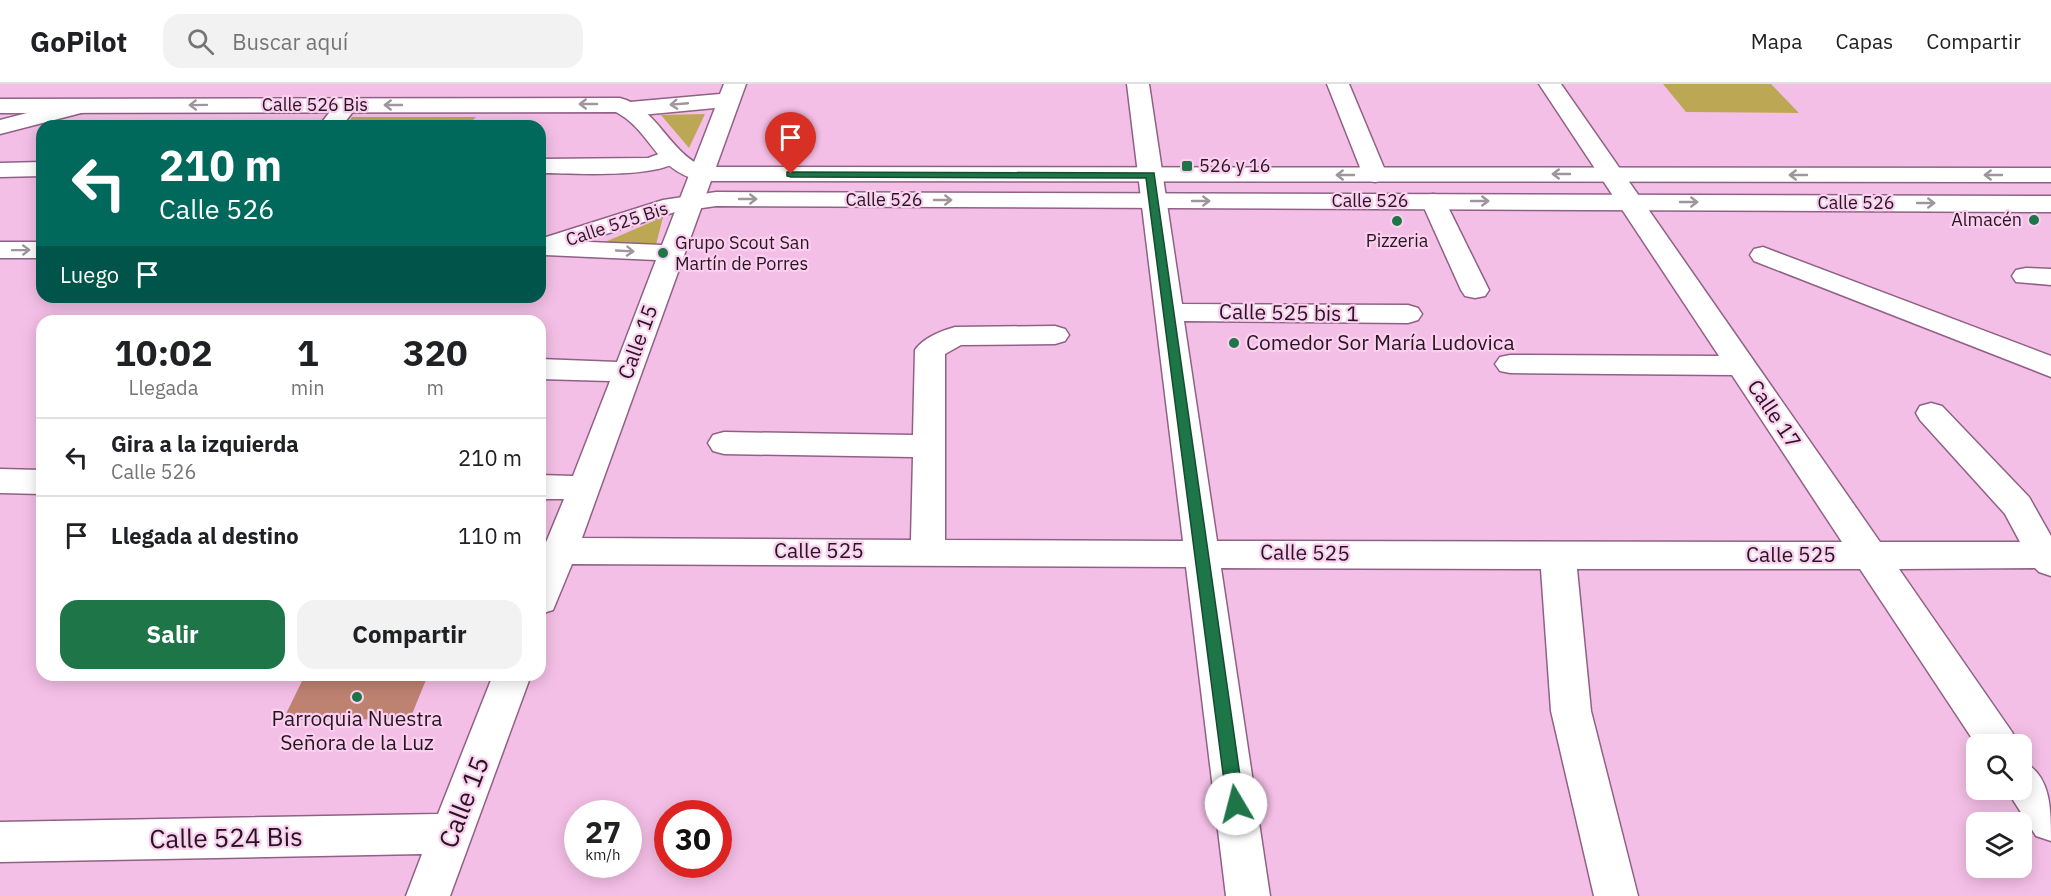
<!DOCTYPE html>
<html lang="es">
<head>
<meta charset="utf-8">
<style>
	body { margin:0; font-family:"IBM Plex Sans",sans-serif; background:#f2f2f2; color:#202124; height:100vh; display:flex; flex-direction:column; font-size:22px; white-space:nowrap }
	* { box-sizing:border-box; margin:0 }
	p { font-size:20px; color:#757577 }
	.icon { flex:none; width:33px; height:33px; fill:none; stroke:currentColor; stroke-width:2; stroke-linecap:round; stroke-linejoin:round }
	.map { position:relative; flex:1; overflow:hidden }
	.panel { position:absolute; left:36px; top:231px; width:510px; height:366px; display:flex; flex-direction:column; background:#fff; border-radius:18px; box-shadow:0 3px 15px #0003 }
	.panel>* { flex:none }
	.hud { position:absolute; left:36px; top:36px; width:510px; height:183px; border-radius:18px; box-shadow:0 3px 15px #0003; background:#00695c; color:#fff; overflow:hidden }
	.controls { position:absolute; left:1966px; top:650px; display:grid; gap:12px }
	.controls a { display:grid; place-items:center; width:66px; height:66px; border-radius:12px; background:#fff; box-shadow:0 3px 15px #0003; font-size:30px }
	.speed { position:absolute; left:564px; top:716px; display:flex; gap:12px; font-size:30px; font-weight:700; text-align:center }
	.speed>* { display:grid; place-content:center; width:78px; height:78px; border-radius:50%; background:#fff; box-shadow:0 3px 15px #0003; line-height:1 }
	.speed small { font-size:15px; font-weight:400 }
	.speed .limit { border:9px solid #d22; background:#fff; color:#111 }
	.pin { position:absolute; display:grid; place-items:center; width:51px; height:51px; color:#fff; margin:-62px -26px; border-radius:50% 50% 50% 0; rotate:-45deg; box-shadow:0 0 6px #0007 }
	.pin .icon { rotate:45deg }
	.me { position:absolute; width:66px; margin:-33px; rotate:352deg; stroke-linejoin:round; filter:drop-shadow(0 0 4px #0008) }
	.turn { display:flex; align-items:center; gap:21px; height:126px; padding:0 24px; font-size:27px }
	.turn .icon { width:78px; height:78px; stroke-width:2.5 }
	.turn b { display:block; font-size:42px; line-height:51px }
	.then { display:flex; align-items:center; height:57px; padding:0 24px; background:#0003; gap:12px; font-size:22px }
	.eta { display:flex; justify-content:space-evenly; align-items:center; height:102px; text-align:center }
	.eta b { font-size:36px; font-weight:800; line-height:42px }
	.cta { display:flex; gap:12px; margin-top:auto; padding:12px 24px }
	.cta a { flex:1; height:69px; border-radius:18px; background:#1d7548; color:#fff; font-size:24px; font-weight:800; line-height:69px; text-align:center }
	.cta a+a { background:#f2f2f2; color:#202124 }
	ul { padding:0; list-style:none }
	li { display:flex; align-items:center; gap:18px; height:78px; padding:0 24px; border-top:2px solid #e0e0e0 }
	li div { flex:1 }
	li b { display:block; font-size:22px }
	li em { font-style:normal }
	header { display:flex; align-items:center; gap:36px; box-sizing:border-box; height:84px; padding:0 30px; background:#fff; border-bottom:2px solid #e0e0e0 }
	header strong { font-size:28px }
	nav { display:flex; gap:33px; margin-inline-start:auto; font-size:21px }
	.search { width:420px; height:54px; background:#f2f2f2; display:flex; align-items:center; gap:15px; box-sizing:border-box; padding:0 21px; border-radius:18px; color:#757577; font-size:22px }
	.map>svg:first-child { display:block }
	.green { fill:#bca854 }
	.building { fill:#be8271 }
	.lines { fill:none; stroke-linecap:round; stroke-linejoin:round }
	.minor-casing { stroke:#906185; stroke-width:3 }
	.secondary-casing { stroke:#906185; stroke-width:3 }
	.minor { fill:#fff; fill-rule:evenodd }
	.secondary { fill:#fff; fill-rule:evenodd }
	.oneway { stroke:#9e969c }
	.route { fill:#1d7548; stroke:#134c2f; stroke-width:1.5 }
	.poi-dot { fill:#1d7548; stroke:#fbd0ef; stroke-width:2 }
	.labels { text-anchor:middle; stroke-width:4.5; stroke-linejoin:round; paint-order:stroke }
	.far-street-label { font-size:18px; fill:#281523; stroke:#fbd0ef }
	.far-poi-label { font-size:18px; fill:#281523; stroke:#fbd0ef; text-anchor:start }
	.street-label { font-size:21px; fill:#281523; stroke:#fbd0ef }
	.poi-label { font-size:21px; fill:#281523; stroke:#fbd0ef; text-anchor:start }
	.near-street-label { font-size:26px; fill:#281523; stroke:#fbd0ef }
</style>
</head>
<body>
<header>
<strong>GoPilot</strong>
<div class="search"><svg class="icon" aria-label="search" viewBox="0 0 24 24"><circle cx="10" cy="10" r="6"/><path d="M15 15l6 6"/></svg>Buscar aquí</div>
<nav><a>Mapa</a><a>Capas</a><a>Compartir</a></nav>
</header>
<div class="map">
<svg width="2051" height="812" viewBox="0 0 2051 812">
	<rect width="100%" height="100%" fill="#f4bfe6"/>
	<!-- green -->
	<g class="green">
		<path d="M1663,0H1771L1799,29L1686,28Z"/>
		<path d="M705,30L689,64L661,31Z"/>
		<path d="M352,33H476L467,42H346Z"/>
		<path d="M663,133L656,161L605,158Z"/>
	</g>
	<!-- building -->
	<path class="building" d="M305,591H428L410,635L283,636Z"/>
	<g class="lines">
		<!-- minor casing -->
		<g class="minor-casing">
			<g id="minor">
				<path d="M724,0H746L582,454L911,456L913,373L724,370L713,367L708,359L713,351L724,348L913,351L915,266C923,254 941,247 955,243L1055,242L1065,245L1069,251L1065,257L1055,260L961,261L945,270V456L1183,457L1127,0H1149L1182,220L1408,221L1418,224L1422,230L1418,236L1408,239L1184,237L1217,457L1842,458L1732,291L1510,289L1500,287L1495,280L1500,273L1510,271L1719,272L1539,0H1561L1880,458H2020L2005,430L1920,336L1916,329L1920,322L1931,319L1942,322L2029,413L2051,452V492L2039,488L2035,484L1899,485L2012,648L2018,660H1977V662L1860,485H1577L1591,627L1638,812H1594L1551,627L1541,485L1221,484L1270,812H1226L1186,483L572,480L553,526L540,530V473L564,415H540V391L573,392L610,297L540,295V275L617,278L656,176L545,171L540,170V156L662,161L715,24L630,32L622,30L619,25L622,20L630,18L720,10Z"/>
				<path d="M1327,0H1349L1387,91L1384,96L1375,98L1366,96L1363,91Z"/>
				<path d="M347,14L355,16L358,21L342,42H319L339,16Z"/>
				<path d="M77,16L85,18L88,23L85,28L0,50V36Z"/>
				<path d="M670,66L678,68L682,73C666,96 569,89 540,89V75L648,74Z"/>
				<path d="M42,78V92L0,93V79Z"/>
				<path d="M1433,110L1442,112L1445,117L1489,206L1485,212L1475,214L1465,212L1461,206L1421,117L1424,112Z"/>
				<path d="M1763,163L2051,272V293L1754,177L1750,171L1754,165Z"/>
				<path d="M2026,184L2051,185V201L2016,198L2012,192L2016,186Z"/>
				<path d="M0,385L42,386V410L0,409Z"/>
				<path d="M493,591H531L450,812H406L422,770L0,778V738L438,730Z"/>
				<path d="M2022,677C2051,691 2051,724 2051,757L2036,752L2006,705H2022Z"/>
			</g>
		</g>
		<!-- secondary casing -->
		<g class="secondary-casing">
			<g id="secondary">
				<path d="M620,14C658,24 668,68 704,83L2051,84V98L701,97C653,85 653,48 616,28L0,29V15Z"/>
				<path d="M716,108L2051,112V128L716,122L675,128L540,171V155L663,116Z"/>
				<rect x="0" y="158" width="42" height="16"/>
			</g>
		</g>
		<!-- minor -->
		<use href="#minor" class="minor"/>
		<!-- secondary -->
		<use href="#secondary" class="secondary"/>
	</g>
	<!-- one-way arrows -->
	<defs><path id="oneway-shaft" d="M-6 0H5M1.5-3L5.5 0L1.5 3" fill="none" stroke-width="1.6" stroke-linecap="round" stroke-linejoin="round" transform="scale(1.5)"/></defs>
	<g class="oneway">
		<use href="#oneway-shaft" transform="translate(588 20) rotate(180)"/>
		<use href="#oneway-shaft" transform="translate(679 20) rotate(175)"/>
		<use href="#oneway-shaft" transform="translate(198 21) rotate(179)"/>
		<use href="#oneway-shaft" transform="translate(393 21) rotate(180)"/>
		<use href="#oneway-shaft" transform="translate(1561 90) rotate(180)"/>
		<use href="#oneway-shaft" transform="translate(1345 91) rotate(-180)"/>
		<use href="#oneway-shaft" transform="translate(1798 91) rotate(-180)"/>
		<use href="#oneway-shaft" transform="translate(1993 91) rotate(-180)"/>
		<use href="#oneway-shaft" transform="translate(748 115)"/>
		<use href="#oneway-shaft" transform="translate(943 116)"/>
		<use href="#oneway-shaft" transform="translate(1201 117)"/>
		<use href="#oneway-shaft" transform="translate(1480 117)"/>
		<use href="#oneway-shaft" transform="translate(1689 118)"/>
		<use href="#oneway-shaft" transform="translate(1926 119)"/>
		<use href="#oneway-shaft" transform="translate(21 166) rotate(-1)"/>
		<use href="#oneway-shaft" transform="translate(625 167) rotate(3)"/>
	</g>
	<!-- route -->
	<path class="route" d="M787,88L1154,89L1244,720L1242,726L1236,728L1229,726L1227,720L1146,94L791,93L787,92Z"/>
	<!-- markers -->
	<g class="poi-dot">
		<rect x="1181" y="76" width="12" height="12" rx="3"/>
		<circle cx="2034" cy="136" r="6"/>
		<circle cx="1397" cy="137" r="6"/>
		<circle cx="663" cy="169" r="6"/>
		<circle cx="1234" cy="259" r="6"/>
		<circle cx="357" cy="613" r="6"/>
	</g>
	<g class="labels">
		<!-- far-street labels -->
		<g class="far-street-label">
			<text x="315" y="27">Calle 526 Bis</text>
			<text x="884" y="122">Calle 526</text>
			<text x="1370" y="123">Calle 526</text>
			<text x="1856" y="125">Calle 526</text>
			<text transform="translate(617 140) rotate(-18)" y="6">Calle 525 Bis</text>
		</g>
		<!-- far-poi labels -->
		<g class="far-poi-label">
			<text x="1199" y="88">526 y 16</text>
			<text x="2022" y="142" text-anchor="end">Almacén</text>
			<text x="1397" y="163" text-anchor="middle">Pizzeria</text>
			<text x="675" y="165">Grupo Scout San<tspan x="675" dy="21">Martín de Porres</tspan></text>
		</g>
		<!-- street labels -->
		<g class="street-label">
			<text transform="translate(1289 229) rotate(1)" y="7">Calle 525 bis 1</text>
			<text transform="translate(638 258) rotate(-70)" y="7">Calle 15</text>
			<text transform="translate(1774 330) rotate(56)" y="7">Calle 17</text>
			<text x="819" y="474">Calle 525</text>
			<text transform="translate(1305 469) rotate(1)" y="7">Calle 525</text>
			<text x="1791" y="478">Calle 525</text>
		</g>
		<!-- poi labels -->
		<g class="poi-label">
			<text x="1246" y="266">Comedor Sor María Ludovica</text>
			<text x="357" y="642" text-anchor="middle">Parroquia Nuestra<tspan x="357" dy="24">Señora de la Luz</tspan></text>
		</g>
		<!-- near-street labels -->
		<g class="near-street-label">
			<text transform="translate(464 718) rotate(-69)" y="9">Calle 15</text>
			<text transform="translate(226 754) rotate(-1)" y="9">Calle 524 Bis</text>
		</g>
	</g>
</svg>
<div class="controls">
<a><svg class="icon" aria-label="search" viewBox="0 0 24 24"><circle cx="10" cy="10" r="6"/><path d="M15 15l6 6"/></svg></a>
<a><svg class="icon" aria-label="layers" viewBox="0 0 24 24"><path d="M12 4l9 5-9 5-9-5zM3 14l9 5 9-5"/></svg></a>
</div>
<div class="speed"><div>27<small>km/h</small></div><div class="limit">30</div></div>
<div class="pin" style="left:791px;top:90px;background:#d93025"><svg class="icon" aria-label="arrive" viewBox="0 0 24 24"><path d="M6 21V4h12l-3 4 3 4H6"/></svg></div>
<svg class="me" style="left:1236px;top:720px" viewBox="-20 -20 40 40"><circle r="19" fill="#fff"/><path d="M0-13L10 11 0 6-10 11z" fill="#1d7548"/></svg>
<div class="hud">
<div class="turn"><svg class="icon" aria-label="left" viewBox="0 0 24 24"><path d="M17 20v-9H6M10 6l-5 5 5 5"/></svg><div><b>210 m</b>Calle 526</div></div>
<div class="then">Luego<svg class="icon" aria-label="arrive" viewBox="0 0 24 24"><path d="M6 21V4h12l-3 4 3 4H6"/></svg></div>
</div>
<section class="panel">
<div class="eta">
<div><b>10:02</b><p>Llegada</p></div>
<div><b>1</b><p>min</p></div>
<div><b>320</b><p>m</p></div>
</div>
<ul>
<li><svg class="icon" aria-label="left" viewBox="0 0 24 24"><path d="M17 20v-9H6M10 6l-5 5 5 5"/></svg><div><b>Gira a la izquierda</b><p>Calle 526</p></div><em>210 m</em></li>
<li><svg class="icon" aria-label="arrive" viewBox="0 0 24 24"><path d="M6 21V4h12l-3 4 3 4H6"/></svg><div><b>Llegada al destino</b></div><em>110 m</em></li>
</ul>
<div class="cta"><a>Salir</a><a>Compartir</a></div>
</section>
</div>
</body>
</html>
